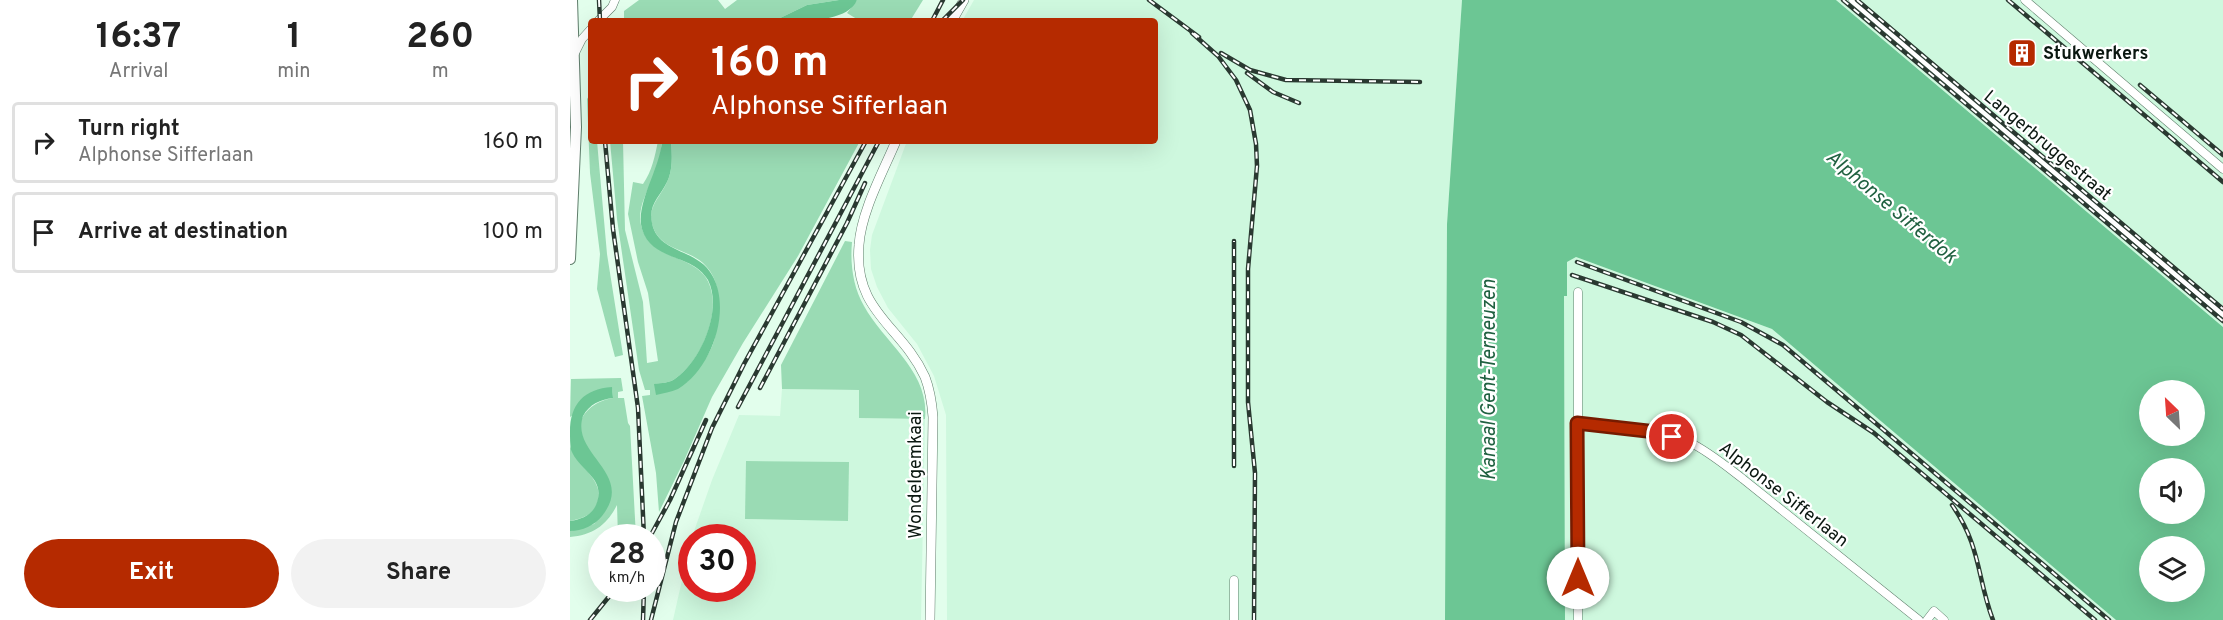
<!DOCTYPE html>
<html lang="en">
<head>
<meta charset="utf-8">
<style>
	body { margin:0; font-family:Overpass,sans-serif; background:#f2f2f2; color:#222; height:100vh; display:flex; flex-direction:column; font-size:22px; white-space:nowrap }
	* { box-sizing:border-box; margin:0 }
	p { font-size:20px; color:#767676 }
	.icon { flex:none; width:33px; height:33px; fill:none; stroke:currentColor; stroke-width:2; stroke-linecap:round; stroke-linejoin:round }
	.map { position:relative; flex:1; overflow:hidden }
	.details { display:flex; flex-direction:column; background:#fff; width:570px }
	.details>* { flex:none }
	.hud { position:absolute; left:18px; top:18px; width:570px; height:126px; border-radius:6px; box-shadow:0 6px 24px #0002; background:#b52a00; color:#fff; overflow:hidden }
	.needle { width:39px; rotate:335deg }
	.buttons { position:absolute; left:1569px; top:380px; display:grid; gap:12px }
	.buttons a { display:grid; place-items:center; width:66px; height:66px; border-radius:50%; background:#fff; box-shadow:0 6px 24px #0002; font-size:30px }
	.speed { position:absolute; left:18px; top:524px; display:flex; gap:12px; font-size:30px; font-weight:700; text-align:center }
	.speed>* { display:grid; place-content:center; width:78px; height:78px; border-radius:50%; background:#fff; box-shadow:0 6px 24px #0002; line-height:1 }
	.speed small { font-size:15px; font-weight:400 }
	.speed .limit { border:9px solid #d22; background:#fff; color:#111 }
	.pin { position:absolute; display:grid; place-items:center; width:51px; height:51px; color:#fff; margin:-26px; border:3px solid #fff; border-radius:50%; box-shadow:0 2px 6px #0007 }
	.me { position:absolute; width:66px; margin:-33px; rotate:0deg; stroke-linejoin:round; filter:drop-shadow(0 0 4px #0008) }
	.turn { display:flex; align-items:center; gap:21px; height:126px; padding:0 24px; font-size:27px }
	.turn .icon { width:78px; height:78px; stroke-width:2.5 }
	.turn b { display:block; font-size:42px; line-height:51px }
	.eta { display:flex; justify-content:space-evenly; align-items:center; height:102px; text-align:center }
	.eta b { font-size:36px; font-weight:700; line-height:42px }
	.cta { display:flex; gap:12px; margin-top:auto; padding:12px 24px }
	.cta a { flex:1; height:69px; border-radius:36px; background:#b52a00; color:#fff; font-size:24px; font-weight:700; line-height:69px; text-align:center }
	.cta a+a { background:#f2f2f2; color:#222 }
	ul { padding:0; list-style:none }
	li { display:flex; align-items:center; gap:18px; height:81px; margin:0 12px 9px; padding:0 12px; border:3px solid #e0e0e0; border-radius:6px }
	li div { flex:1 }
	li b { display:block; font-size:22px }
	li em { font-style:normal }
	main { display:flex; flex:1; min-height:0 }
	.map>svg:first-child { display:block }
	.built { fill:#cef8de }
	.green { fill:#9adbb4 }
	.water { fill:#6cc694; fill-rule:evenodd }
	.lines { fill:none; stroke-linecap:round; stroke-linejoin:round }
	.minor-casing { stroke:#5f7d6b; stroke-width:9 }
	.major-casing { stroke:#5f7d6b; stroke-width:10 }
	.highway-casing { stroke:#5f7d6b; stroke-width:12 }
	.minor { stroke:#fff; stroke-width:8 }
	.major { stroke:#fff; stroke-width:9 }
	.highway { stroke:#fff; stroke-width:10 }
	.rail-casing { stroke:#2a3931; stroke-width:4.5 }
	.rail { stroke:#fff; stroke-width:2; stroke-dasharray:7; stroke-linecap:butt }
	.route-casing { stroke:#761b00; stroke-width:15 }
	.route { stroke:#b52a00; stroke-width:10 }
	.labels { text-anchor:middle; stroke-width:4.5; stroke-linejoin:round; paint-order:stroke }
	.poi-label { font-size:18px; font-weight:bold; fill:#0a1710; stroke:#fff; text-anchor:start }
	.street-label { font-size:18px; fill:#0a1710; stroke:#fff }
	.water-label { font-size:20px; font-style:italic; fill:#206141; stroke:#fff }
</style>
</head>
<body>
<main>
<section class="details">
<div class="eta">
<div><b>16:37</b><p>Arrival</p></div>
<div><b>1</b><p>min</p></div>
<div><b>260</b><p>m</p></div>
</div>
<ul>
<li><svg class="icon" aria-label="right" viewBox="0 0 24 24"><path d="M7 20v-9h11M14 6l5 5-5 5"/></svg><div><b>Turn right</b><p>Alphonse Sifferlaan</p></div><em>160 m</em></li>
<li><svg class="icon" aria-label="arrive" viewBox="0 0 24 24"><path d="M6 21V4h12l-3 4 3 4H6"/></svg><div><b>Arrive at destination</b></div><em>100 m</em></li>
</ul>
<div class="cta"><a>Exit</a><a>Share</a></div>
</section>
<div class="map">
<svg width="1653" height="620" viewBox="0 0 1653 620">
	<rect width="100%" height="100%" fill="#e2feec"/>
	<!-- built -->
	<g class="built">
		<path d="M404,0H892L877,224L875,620H377L376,415L364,376L347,344L318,308L307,287L301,269L300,250L302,235L337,141H585V21H392Z"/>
		<path d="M1266,0H1653V327L1589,273Z"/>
		<path d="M1006,257L1202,329L1546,620H995L994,295H997V262Z"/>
		<path d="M212,389L290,390L289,418L355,419L351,620H103L121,540L122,588H172V537H122L142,480L169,415L210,416Z"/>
	</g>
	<!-- green -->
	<g class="green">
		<path d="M69,0H148L155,9L167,0H269L237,5L204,21H54V11Z"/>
		<path d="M287,0H353L340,21H290L277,13Z"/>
		<path d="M21,93V141H27L37,254L53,355L45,357L27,289L30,254L20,173L17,99Z"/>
		<path d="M40,141H53L55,230L73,302L77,363L88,361L78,293L68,262L58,214L63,182L73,184C82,171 85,156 88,141H92C91,147 91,153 90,159C85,181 66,203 71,225C79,258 116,254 134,275C156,303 133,360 106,378C100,383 92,383 84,384L117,382C127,371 140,355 144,341C146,335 146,328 146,322C149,300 151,280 133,263C117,249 91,250 83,227C76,207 90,198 97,182C103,170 102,154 101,141H290L228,256L173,343L142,397L114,461L89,512L86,473L72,396L80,395V390H75L69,370L47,219Z"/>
		<path d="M275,241L282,242C280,264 283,287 294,306C314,343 360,371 355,419L289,418V390L212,389L211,365Z"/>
		<path d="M51,378L53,391L48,392V398H54L58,423L60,426L66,537H48L47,505C37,525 23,535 0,537V531L24,524L35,511C35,501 36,478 32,469C28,461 18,455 14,448C0,423 18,402 43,398L42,388L0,417L1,379Z"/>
		<path d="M0,446C7,468 36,479 27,504C23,515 11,519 0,521Z"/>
		<path d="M176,461L279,462L278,521L175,519Z"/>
	</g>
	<!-- water -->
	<g class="water">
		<path d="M269,0H287C277,24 226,21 204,21L237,5Z"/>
		<path d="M892,0H1266L1653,327V620H1546L1202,329L1006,257L997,262V296H994L995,620H875L877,224ZM1580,390H1624V435H1580ZM1580,468H1624V513H1580ZM1580,546H1624V591H1580Z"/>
		<path d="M92,141H101C102,154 103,170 97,182C90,197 78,204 82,223C88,254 127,248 142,275C162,309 142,369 108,389C101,392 93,393 86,395L84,384C92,383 100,383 106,378C131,361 153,309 138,280C122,253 82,262 72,229C65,204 90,169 92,141Z"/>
		<path d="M42,387L43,398C29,400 20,404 13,416C0,455 66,473 32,516C25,525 12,531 0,531V521C10,520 22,515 26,505C37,478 10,472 1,450C0,444 0,438 0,432C0,404 14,389 42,387Z"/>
	</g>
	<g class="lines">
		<!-- minor casing -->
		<g class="minor-casing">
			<g id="minor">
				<path d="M1283,0L1653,313"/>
				<path d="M1455,0L1653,169"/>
				<path d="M28,21L42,7L45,0"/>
				<path d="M5,53L12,39L21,29"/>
				<path d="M1008,292V620"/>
				<path d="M1007,423C1044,427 1085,427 1119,442C1138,451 1156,466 1173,479L1349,620"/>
				<path d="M664,620V580"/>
				<path d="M1357,620L1364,611L1374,620"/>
			</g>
		</g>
		<!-- major casing -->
		<g class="major-casing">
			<g id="major">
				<path d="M382,21L394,0"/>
				<path d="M326,141C313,172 291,212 289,245C283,312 332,326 355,377C360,390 362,404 363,417L360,620"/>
			</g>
		</g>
		<!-- highway casing -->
		<g class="highway-casing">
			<path id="highway" d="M0,259L6,127L2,0"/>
		</g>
		<!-- minor -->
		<use href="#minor" class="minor"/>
		<!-- major -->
		<use href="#major" class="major"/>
		<!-- highway -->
		<use href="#highway" class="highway"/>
		<!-- rail casing -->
		<g class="rail-casing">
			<g id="rail">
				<path d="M29,0L30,21"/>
				<path d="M579,0L629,37"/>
				<path d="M1273,0L1653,321"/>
				<path d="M1287,0L1653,309"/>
				<path d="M1438,0L1605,141"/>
				<path d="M362,21L373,0"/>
				<path d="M372,21L393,0"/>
				<path d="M622,33L648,56L666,80L680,110L686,144L687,166L678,269V402L685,473L684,620"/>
				<path d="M651,53L680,70L716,80L850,82"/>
				<path d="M677,73L703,92L729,103"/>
				<path d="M1570,85L1653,155"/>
				<path d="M1600,137L1653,182"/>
				<path d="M35,141L43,229L68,408L74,537"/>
				<path d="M1007,262L1171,322L1213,345L1539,620"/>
				<path d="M1002,275L1143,322L1171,335L1257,402L1304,433L1525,620"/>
				<path d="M190,388L277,223L295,183"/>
				<path d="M168,407L309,141"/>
				<path d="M664,466V241"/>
				<path d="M1382,505C1411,546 1407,578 1423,620"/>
				<path d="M82,533L100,500L136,420"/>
				<path d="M20,620L46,588"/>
				<path d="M73,620L74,588"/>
				<path d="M81,620L106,522L142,428L174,364L296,141"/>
			</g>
		</g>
		<!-- rail -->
		<use href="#rail" class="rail"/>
	</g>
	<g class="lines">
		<!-- route casing -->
		<g class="route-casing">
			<path id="route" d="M1008,578L1007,423L1086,432L1102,437"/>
		</g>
		<!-- route -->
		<use href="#route" class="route"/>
	</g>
	<!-- icons -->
	<defs>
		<g id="building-square" transform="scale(1.5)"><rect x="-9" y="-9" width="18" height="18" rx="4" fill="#b52a00" stroke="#fff"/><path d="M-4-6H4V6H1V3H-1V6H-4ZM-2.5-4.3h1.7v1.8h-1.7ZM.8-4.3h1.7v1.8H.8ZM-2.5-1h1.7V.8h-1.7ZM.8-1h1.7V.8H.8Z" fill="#fff"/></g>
	</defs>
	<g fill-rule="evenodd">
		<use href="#building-square" x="1452" y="53"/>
	</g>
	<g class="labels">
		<!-- poi labels -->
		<g class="poi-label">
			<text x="1473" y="59">Stukwerkers</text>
		</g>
		<!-- street labels -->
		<g class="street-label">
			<text transform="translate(1478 145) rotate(40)" y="6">Langerbruggestraat</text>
			<text transform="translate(345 475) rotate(-90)" y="6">Wondelgemkaai</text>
			<text transform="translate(1214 494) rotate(38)" y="6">Alphonse Sifferlaan</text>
		</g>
		<!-- water labels -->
		<g class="water-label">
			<text transform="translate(1322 206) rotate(40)" y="7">Alphonse Sifferdok</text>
			<text transform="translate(918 380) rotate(-90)" y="7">Kanaal Gent-Terneuzen</text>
		</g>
	</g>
</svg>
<div class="buttons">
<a><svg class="needle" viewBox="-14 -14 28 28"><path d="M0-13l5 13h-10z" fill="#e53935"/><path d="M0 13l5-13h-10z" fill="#767676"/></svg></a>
<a><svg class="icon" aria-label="sound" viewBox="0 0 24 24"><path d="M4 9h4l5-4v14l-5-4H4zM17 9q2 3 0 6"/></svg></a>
<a><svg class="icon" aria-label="layers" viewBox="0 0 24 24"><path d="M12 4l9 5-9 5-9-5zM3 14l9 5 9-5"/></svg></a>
</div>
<div class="speed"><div>28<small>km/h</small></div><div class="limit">30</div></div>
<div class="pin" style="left:1102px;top:437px;background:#d93025"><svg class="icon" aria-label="arrive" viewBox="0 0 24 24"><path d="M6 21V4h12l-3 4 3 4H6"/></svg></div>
<svg class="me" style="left:1008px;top:578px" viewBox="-20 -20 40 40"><circle r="19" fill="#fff"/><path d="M0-13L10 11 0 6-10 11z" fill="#b52a00"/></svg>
<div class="hud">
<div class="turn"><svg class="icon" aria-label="right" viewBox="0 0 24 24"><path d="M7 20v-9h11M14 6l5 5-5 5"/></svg><div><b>160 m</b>Alphonse Sifferlaan</div></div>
</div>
</div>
</main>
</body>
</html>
